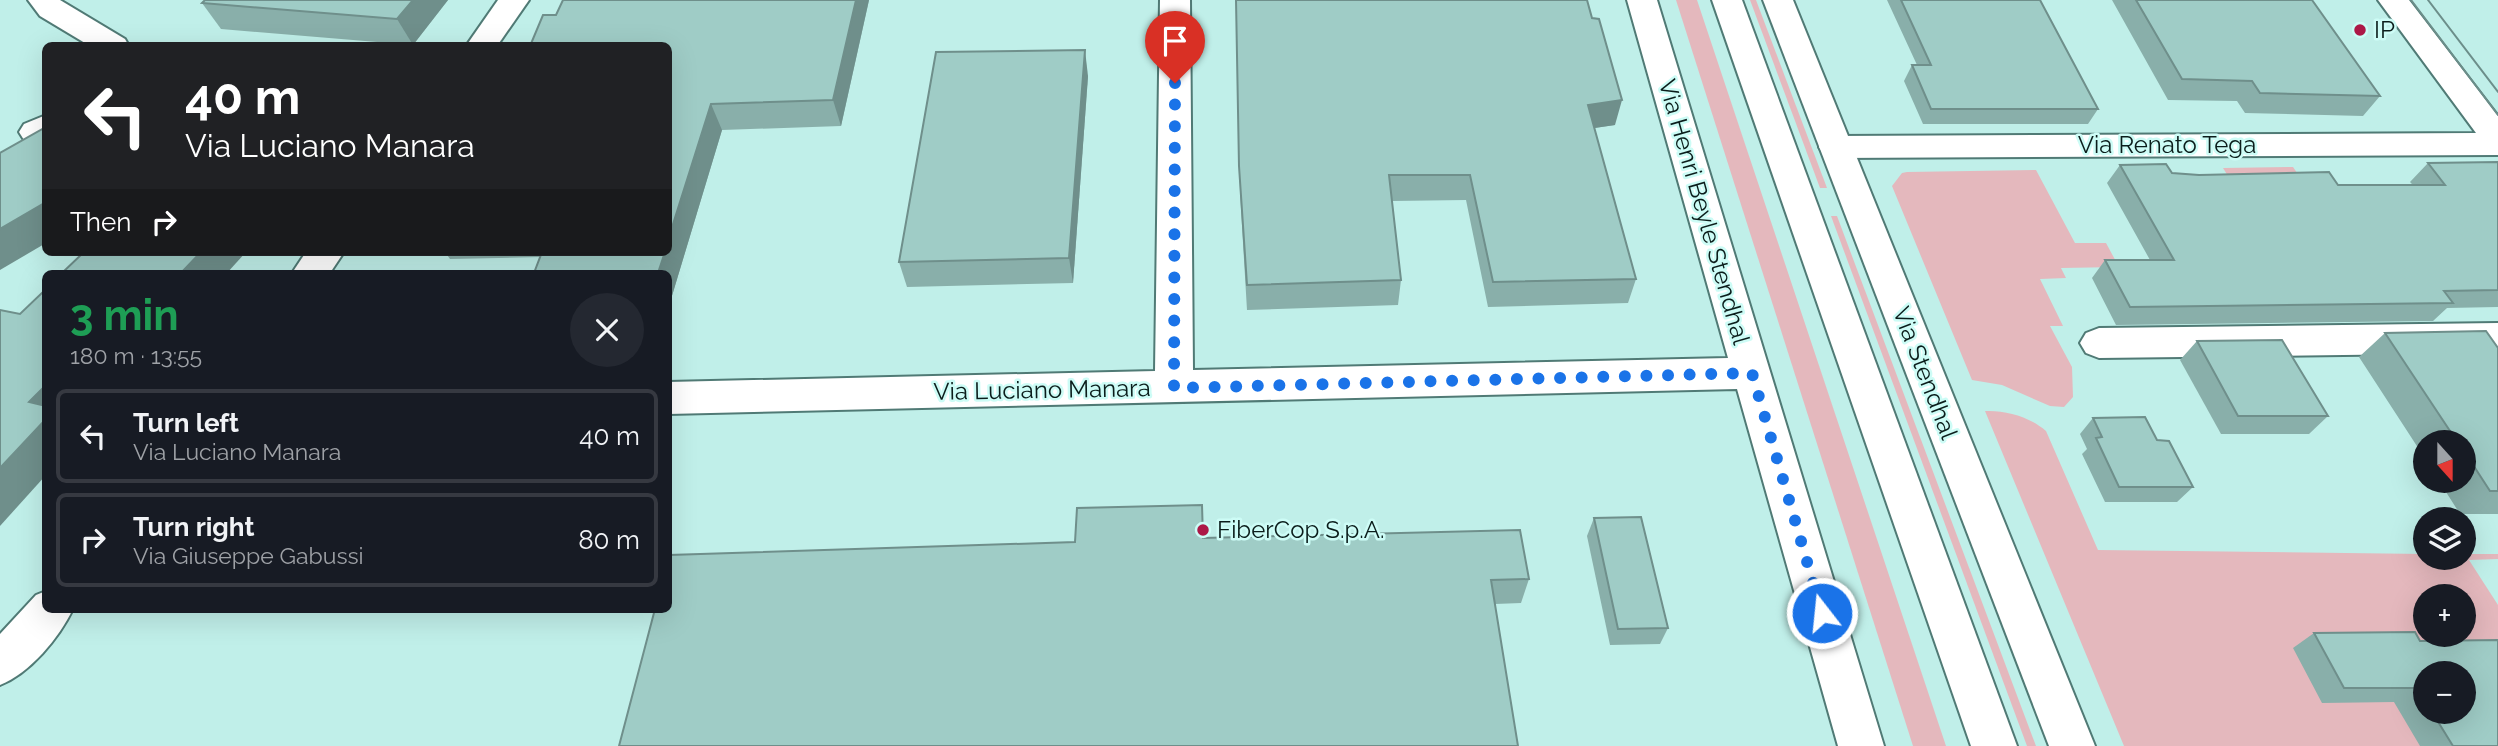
<!DOCTYPE html>
<html lang="en">
<head>
<meta charset="utf-8">
<style>
	body { margin:0; font-family:Raleway,sans-serif; background:#242831; color:#f1f3f6; height:100vh; display:flex; flex-direction:column; font-size:26px; white-space:nowrap }
	* { box-sizing:border-box; margin:0 }
	p { font-size:23px; color:#9ea1a6 }
	.icon { flex:none; width:38px; height:38px; fill:none; stroke:currentColor; stroke-width:2; stroke-linecap:round; stroke-linejoin:round }
	.map { position:relative; flex:1; overflow:hidden }
	.sheet { position:absolute; left:42px; top:270px; width:630px; height:343px; display:flex; flex-direction:column; background:#171b24; border-radius:10px; box-shadow:0 7px 28px #0002 }
	.sheet>* { flex:none }
	.top-card { position:absolute; left:42px; top:42px; width:630px; height:214px; border-radius:10px; box-shadow:0 7px 28px #0002; background:#202124; color:#fff; overflow:hidden }
	.needle { width:46px; rotate:159deg }
	.fabs { position:absolute; left:2413px; top:430px; display:grid; gap:14px }
	.fabs a { display:grid; place-items:center; width:63px; height:63px; border-radius:50%; background:#171b24; box-shadow:0 7px 28px #0002; font-size:35px }
	.pin { position:absolute; display:grid; place-items:center; width:60px; height:60px; color:#fff; margin:-72px -30px; border-radius:50% 50% 50% 0; rotate:-45deg; box-shadow:0 0 7px #0007 }
	.pin .icon { rotate:45deg }
	.me { position:absolute; width:77px; margin:-38px; rotate:344deg; stroke-linejoin:round; filter:drop-shadow(0 0 5px #0008) }
	.turn { display:flex; align-items:center; gap:24px; height:147px; padding:0 28px; font-size:32px }
	.turn .icon { width:91px; height:91px; stroke-width:2.5 }
	.turn b { display:block; font-size:49px; line-height:60px }
	.then { display:flex; align-items:center; height:66px; padding:0 28px; background:#0003; gap:14px; font-size:26px }
	.round { display:grid; place-items:center; flex:none; width:74px; height:74px; border-radius:37px; background:#242831 }
	.head { display:flex; align-items:center; justify-content:space-between; height:119px; padding:0 28px }
	h1 { font-size:42px; font-weight:700; line-height:52px; color:#1e9e55 }
	ul { padding:0; list-style:none }
	li { display:flex; align-items:center; gap:21px; height:94px; margin:0 14px 10px; padding:0 14px; border:4px solid #363941; border-radius:10px }
	li div { flex:1 }
	li b { display:block; font-size:26px }
	li em { font-style:normal }
	.map>svg:first-child { display:block }
	.green { fill:#e4b8bd; fill-rule:evenodd }
	.lines { fill:none; stroke-linecap:round; stroke-linejoin:round }
	.minor-casing { stroke:#507a75; stroke-width:4 }
	.major-casing { stroke:#507a75; stroke-width:4 }
	.minor { fill:#fff; fill-rule:evenodd }
	.major { fill:#fff; fill-rule:evenodd }
	.tram { stroke:#6c8e8a; stroke-width:2 }
	.wall { fill:#89afaa; fill-rule:evenodd }
	.shaded-wall { fill:#6f8f8b }
	.building { fill:#9fccc6; stroke:#6f8f8b; stroke-width:2 }
	.route { stroke:#1a73e8; stroke-width:12; stroke-dasharray:0 21.6 }
	.poi-dot { fill:#ac1847; stroke:#cdfcf6; stroke-width:2.5 }
	.labels { text-anchor:middle; stroke-width:5; stroke-linejoin:round; paint-order:stroke }
	.poi-label { font-size:24px; fill:#0b1d1b; stroke:#cdfcf6; text-anchor:start }
	.street-label { font-size:24px; fill:#0b1d1b; stroke:#cdfcf6 }
</style>
</head>
<body>
<div class="map">
<svg width="2498" height="746" viewBox="0 0 2498 746">
	<rect width="100%" height="100%" fill="#c0efe9"/>
	<!-- green -->
	<g class="green">
		<path d="M1676,0H1697L1946,746H1913Z"/>
		<path d="M1750,0H1756L1827,188H1820Z"/>
		<path d="M2293,167L2304,183L2233,184L2223,168Z"/>
		<path d="M2036,170L2075,243H2106L2119,267L2061,268L2066,278L2040,279L2063,326H2050L2072,367L2073,397L2064,407L2050,406L2002,385L1972,380L1892,186L1902,173L1907,172Z"/>
		<path d="M1831,216H1837L2036,746H2027Z"/>
		<path d="M1985,411C2006,410 2030,417 2046,431L2098,550L2425,554L2426,558H2464V554H2498V559L2469,560L2498,605V655L2426,674V712H2464L2493,741L2422,746H2124ZM2426,597H2464V635H2426Z"/>
	</g>
	<g class="lines">
		<!-- minor casing -->
		<g class="minor-casing">
			<g id="minor">
				<path d="M28,0H60L125,39L129,46H90L40,16Z"/>
				<path d="M498,0H529L497,46H466Z"/>
				<path d="M1160,0H1190L1193,370L1728,358L1627,0H1657L1884,746H1838L1737,389L668,414V382L1155,371Z"/>
				<path d="M2378,0H2409L2498,116V155L1836,158L1824,155L1819,147L1824,139L1836,136L2476,133Z"/>
				<path d="M46,115V141L36,143L24,140L19,132L24,124Z"/>
				<path d="M306,252H344L330,273H292Z"/>
				<path d="M2498,323V353L2099,358L2086,353L2080,343L2086,333L2099,328Z"/>
				<path d="M46,591V609H73C59,638 30,673 0,685V634L36,595Z"/>
			</g>
		</g>
		<!-- major casing -->
		<g class="major-casing">
			<g id="major">
				<path d="M1712,0H1742L2017,746H1971Z"/>
				<path d="M1763,0H1793L2095,746H2049Z"/>
			</g>
		</g>
		<!-- minor -->
		<use href="#minor" class="minor"/>
		<!-- major -->
		<use href="#major" class="major"/>
		<!-- tram -->
		<g class="tram">
			<path d="M2411,0L2498,115"/>
			<path d="M2428,0L2498,92"/>
		</g>
	</g>
	<!-- wall -->
	<g class="wall">
		<path d="M205,0H448L413,45L221,29L202,3Z"/>
		<path d="M869,0L841,126L722,130L671,299H668V273L540,257L450,259L445,252H668L556,15Z"/>
		<path d="M1236,0L1615,125L1594,128L1636,279L1628,303L1488,307L1466,200L1392,201L1401,280L1398,305L1247,310L1240,192Z"/>
		<path d="M1887,0H2040L2098,109L2088,124H1923L1904,81L1912,65H1917Z"/>
		<path d="M2112,0H2312L2380,96L2363,116L2245,113L2237,101L2168,100Z"/>
		<path d="M1088,76L1073,283L907,287L899,262Z"/>
		<path d="M2498,162V307L2447,308L2433,321L2116,325L2092,278L2105,260H2150L2107,183L2120,165L2172,173L2338,185H2413L2410,182L2428,163Z"/>
		<path d="M2385,333L2498,348V514H2460L2439,481H2464V443H2426V460L2359,357Z"/>
		<path d="M2197,341L2328,416L2309,434H2221L2180,360Z"/>
		<path d="M2093,418L2157,440L2193,487L2177,502H2105L2082,454L2087,449L2080,434Z"/>
		<path d="M1594,518L1668,628L1660,644L1610,645L1587,536Z"/>
		<path d="M1204,538L1529,579L1521,603L1495,604L1075,542Z"/>
		<path d="M2314,633L2420,641L2498,746H2420L2394,702L2322,703L2293,648ZM2426,674L2464,712H2426Z"/>
	</g>
	<!-- shaded-wall -->
	<g class="shaded-wall">
		<path d="M413,0H448L413,45L397,19Z"/>
		<path d="M856,0H869L841,126L833,100Z"/>
		<path d="M1085,50L1088,76L1073,283L1069,258Z"/>
		<path d="M1622,100L1615,125L1581,130L1588,105Z"/>
		<path d="M711,104L722,130L671,299L668,295V273H658L665,252H668V240Z"/>
		<path d="M46,202V243L0,270V229Z"/>
		<path d="M201,252H246L227,273H181Z"/>
		<path d="M46,385V415L29,402Z"/>
		<path d="M46,419V475L0,526V468Z"/>
	</g>
	<!-- building -->
	<g class="building">
		<path d="M205,0H413L397,19L202,3Z"/>
		<path d="M563,0H856L833,100L711,104L668,240V46H530L543,15H556Z"/>
		<path d="M1236,0H1587L1592,18L1599,19L1622,100L1588,105L1636,279L1493,282L1470,175H1389L1401,280L1247,285L1239,166Z"/>
		<path d="M1901,0H2040L2098,109H1931L1912,65H1931Z"/>
		<path d="M2136,0H2312L2380,96L2260,93L2252,81L2182,79Z"/>
		<path d="M1085,50L1069,258L899,262L936,52Z"/>
		<path d="M46,127V202L0,229V153Z"/>
		<path d="M2498,162V290L2444,291L2453,303L2130,307L2105,260H2174L2120,165L2166,164L2172,173L2199,175L2329,172L2338,185H2445L2428,163Z"/>
		<path d="M84,252H201L181,273H62Z"/>
		<path d="M542,252H665L658,273H534Z"/>
		<path d="M46,289V385L29,402L46,406V419L0,468V310L20,314Z"/>
		<path d="M2486,331L2498,348V491H2490L2464,451V443H2458L2385,333Z"/>
		<path d="M2282,340L2328,416H2238L2197,341Z"/>
		<path d="M2145,417L2157,440L2169,441L2193,487H2119L2096,438L2102,437L2093,418Z"/>
		<path d="M1202,505L1203,538L1520,530L1529,579L1491,580L1518,746H619L655,609H668V558L669,555L1075,542L1077,508Z"/>
		<path d="M1641,517L1668,628L1618,629L1594,518Z"/>
		<path d="M2415,632L2420,641L2498,640V746H2453L2432,712H2464V674H2426V701L2417,688H2344L2314,633Z"/>
	</g>
	<g class="lines">
		<!-- route -->
		<path class="route" d="M1175,83L1174,388L1752,373L1822,613"/>
	</g>
	<!-- markers -->
	<g class="poi-dot">
		<circle cx="2360" cy="30" r="7"/>
		<circle cx="1203" cy="530" r="7"/>
	</g>
	<g class="labels">
		<!-- poi labels -->
		<g class="poi-label">
			<text x="2374" y="38">IP</text>
			<text x="1217" y="538">FiberCop S.p.A.</text>
		</g>
		<!-- street labels -->
		<g class="street-label">
			<text x="2167" y="153">Via Renato Tega</text>
			<text transform="translate(1704 212) rotate(74)" y="8">Via Henri Beyle Stendhal</text>
			<text transform="translate(1925 373) rotate(69)" y="8">Via Stendhal</text>
			<text transform="translate(1042 390) rotate(-1)" y="8">Via Luciano Manara</text>
		</g>
	</g>
</svg>
<div class="fabs">
<a><svg class="needle" viewBox="-14 -14 28 28"><path d="M0-13l5 13h-10z" fill="#e53935"/><path d="M0 13l5-13h-10z" fill="#9ea1a6"/></svg></a>
<a><svg class="icon" aria-label="layers" viewBox="0 0 24 24"><path d="M12 4l9 5-9 5-9-5zM3 14l9 5 9-5"/></svg></a>
<a>+</a>
<a>−</a>
</div>
<div class="pin" style="left:1175px;top:83px;background:#d93025"><svg class="icon" aria-label="arrive" viewBox="0 0 24 24"><path d="M6 21V4h12l-3 4 3 4H6"/></svg></div>
<svg class="me" style="left:1822px;top:613px" viewBox="-20 -20 40 40"><circle r="17" fill="#1a73e8" stroke="#fff" stroke-width="3"/><path d="M0-11L8 9 0 5-8 9z" fill="#fff"/></svg>
<div class="top-card">
<div class="turn"><svg class="icon" aria-label="left" viewBox="0 0 24 24"><path d="M17 20v-9H6M10 6l-5 5 5 5"/></svg><div><b>40 m</b>Via Luciano Manara</div></div>
<div class="then">Then<svg class="icon" aria-label="right" viewBox="0 0 24 24"><path d="M7 20v-9h11M14 6l5 5-5 5"/></svg></div>
</div>
<section class="sheet">
<div class="head"><div><h1>3 min</h1><p>180 m · 13:55</p></div><a class="round"><svg class="icon" aria-label="close" viewBox="0 0 24 24"><path d="M6 6l12 12M18 6L6 18"/></svg></a></div>
<ul>
<li><svg class="icon" aria-label="left" viewBox="0 0 24 24"><path d="M17 20v-9H6M10 6l-5 5 5 5"/></svg><div><b>Turn left</b><p>Via Luciano Manara</p></div><em>40 m</em></li>
<li><svg class="icon" aria-label="right" viewBox="0 0 24 24"><path d="M7 20v-9h11M14 6l5 5-5 5"/></svg><div><b>Turn right</b><p>Via Giuseppe Gabussi</p></div><em>80 m</em></li>
</ul>
</section>
</div>
</body>
</html>
